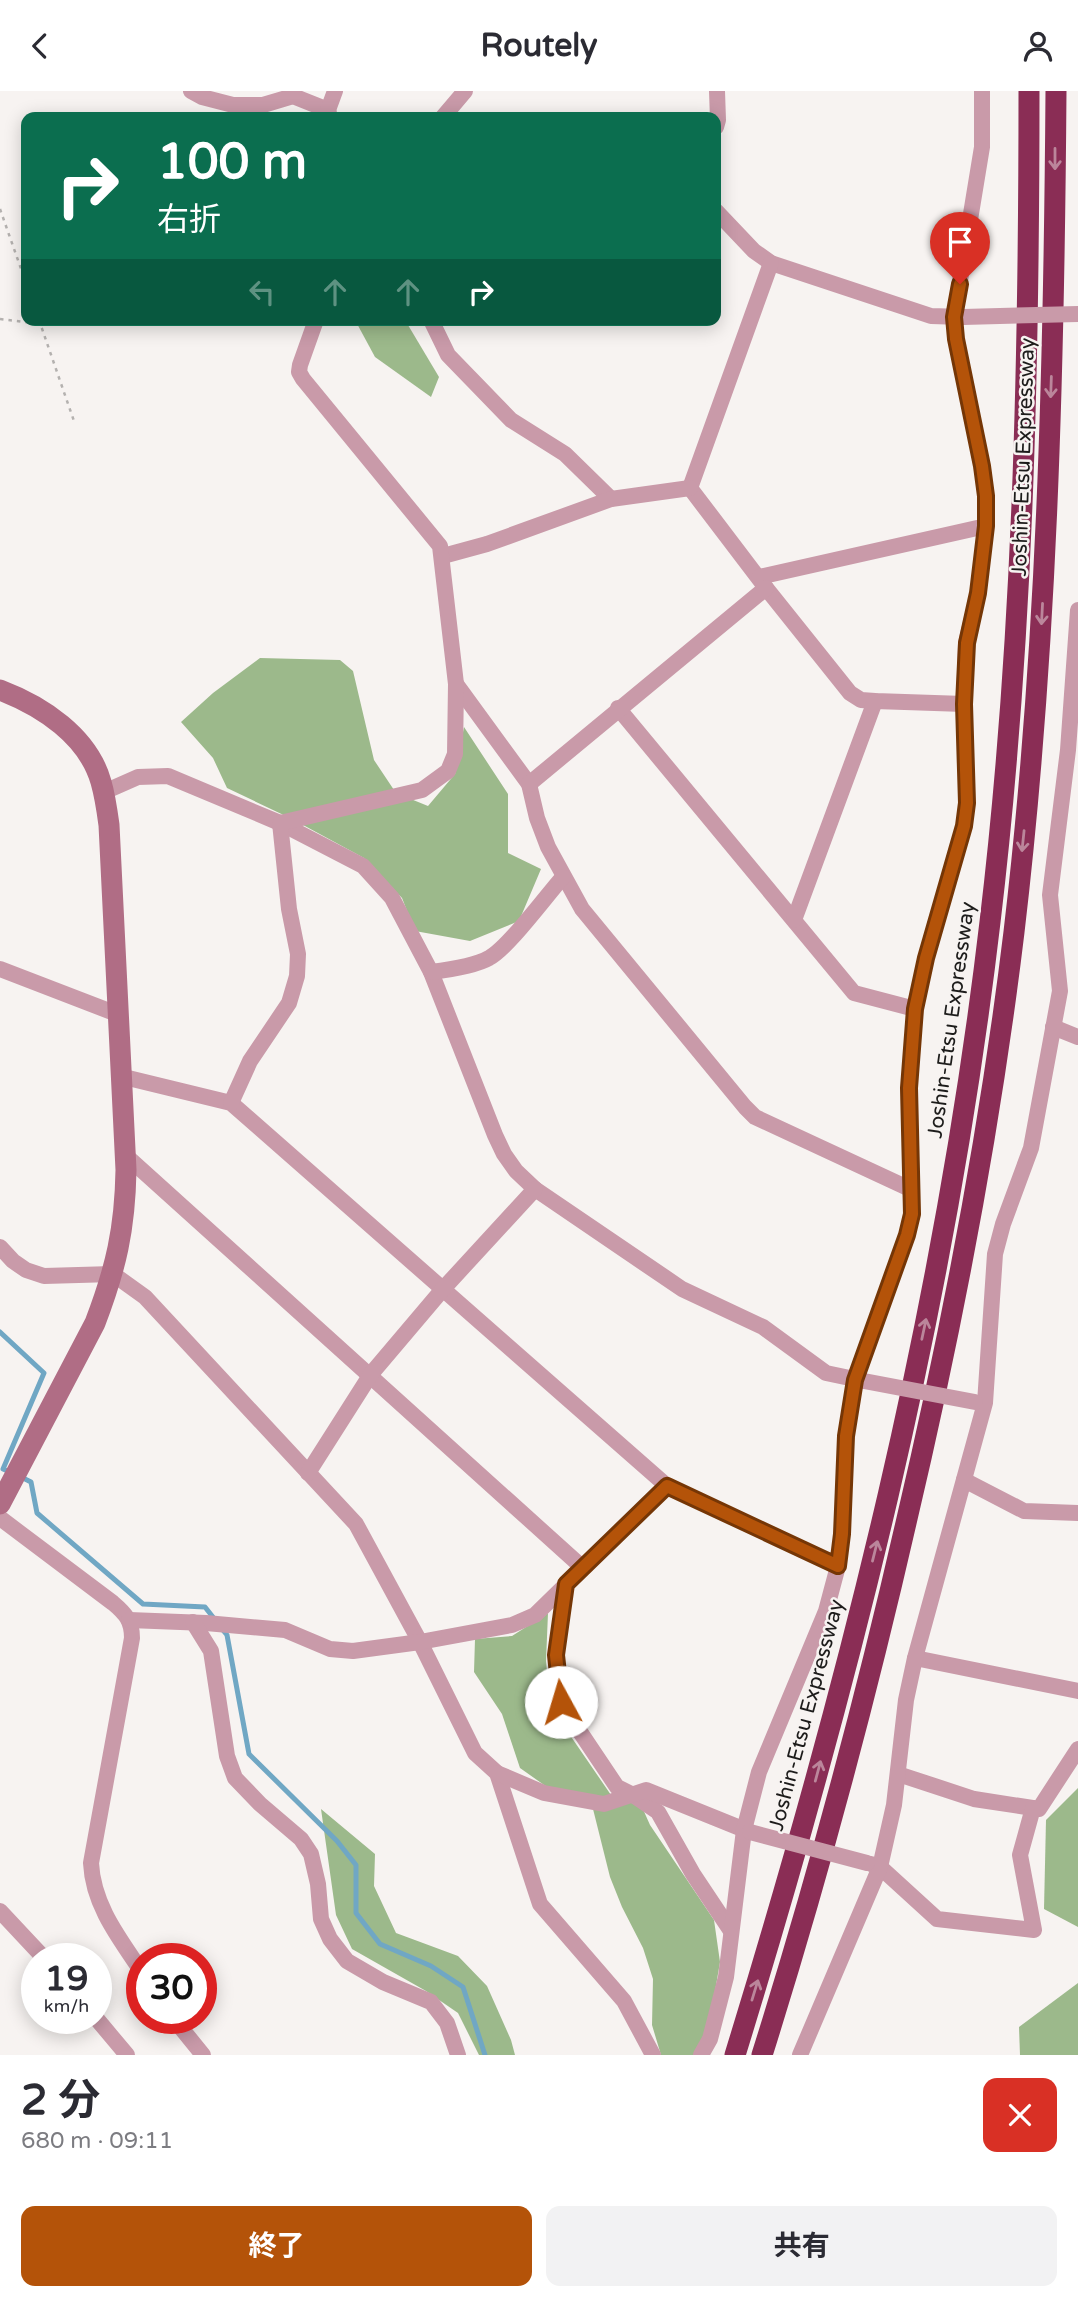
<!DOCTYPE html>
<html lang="ja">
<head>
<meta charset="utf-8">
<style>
	body { margin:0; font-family:"Varela Round","Noto Sans JP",sans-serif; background:#f2f2f3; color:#2b2b33; height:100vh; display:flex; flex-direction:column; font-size:26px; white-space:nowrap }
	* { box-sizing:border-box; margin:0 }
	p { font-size:23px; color:#7c7c81 }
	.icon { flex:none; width:38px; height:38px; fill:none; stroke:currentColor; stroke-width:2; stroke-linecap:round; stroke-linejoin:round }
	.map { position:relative; height:1964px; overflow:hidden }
	.sheet { display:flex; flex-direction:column; background:#fff; flex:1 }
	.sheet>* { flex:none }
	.banner { position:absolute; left:21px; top:21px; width:700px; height:214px; border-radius:14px; box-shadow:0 4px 18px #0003; background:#0b6e4f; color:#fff; overflow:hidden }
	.speed { position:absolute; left:21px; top:1852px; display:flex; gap:14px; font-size:35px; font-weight:700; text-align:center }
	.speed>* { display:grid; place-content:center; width:91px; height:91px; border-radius:50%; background:#fff; box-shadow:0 4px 18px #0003; line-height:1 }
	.speed small { font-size:18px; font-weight:400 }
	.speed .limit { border:10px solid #d22; background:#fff; color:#111 }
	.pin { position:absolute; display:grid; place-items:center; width:60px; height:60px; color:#fff; margin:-72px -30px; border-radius:50% 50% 50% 0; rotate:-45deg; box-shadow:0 0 7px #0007 }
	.pin .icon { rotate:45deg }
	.me { position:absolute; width:77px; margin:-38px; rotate:354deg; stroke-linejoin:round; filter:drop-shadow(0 0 5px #0008) }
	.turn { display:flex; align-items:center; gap:24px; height:147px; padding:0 21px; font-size:32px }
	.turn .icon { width:91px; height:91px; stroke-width:2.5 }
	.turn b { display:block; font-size:49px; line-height:60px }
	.lanes { display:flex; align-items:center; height:66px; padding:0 21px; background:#0003; justify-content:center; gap:35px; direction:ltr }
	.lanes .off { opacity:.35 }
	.round { display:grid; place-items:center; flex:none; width:74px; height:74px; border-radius:14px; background:#f2f2f3 }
	.overview { display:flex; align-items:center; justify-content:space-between; height:119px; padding:0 21px }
	h1 { font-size:42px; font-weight:700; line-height:52px }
	.cta { display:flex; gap:14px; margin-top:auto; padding:14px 21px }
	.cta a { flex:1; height:80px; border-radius:14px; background:#b45309; color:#fff; font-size:28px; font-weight:700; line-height:80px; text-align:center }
	.cta a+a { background:#f2f2f3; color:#2b2b33 }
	header { display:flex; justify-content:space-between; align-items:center; height:91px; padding:0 21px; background:#fff; font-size:32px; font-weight:700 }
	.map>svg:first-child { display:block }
	.forest { fill:#9cb98b }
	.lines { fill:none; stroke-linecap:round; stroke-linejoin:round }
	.stream { stroke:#70a7c4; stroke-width:5 }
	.path { stroke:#b4b1af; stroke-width:2.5; stroke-dasharray:3.5 5; stroke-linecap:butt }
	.street { stroke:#c99aa9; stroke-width:16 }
	.secondary { stroke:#b06d85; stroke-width:21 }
	.highway { stroke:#8a2d55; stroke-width:21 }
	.street-bridge { stroke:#c99aa9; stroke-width:16 }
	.oneway { stroke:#bb869b }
	.route-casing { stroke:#753606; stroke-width:18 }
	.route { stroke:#b45309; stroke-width:12 }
	.labels { text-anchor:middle; stroke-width:5; stroke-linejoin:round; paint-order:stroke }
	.street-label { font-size:21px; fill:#1d1c1b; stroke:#f7f3f1 }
</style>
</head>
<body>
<header><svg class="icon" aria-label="back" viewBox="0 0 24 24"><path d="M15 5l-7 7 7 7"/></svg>Routely<svg class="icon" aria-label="person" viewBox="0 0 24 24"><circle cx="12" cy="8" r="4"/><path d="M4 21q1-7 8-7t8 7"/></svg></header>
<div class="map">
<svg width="1078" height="1964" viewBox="0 0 1078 1964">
	<rect width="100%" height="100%" fill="#f7f3f1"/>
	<!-- forest -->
	<g class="forest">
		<path d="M355,229H405L439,286L431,306L375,266Z"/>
		<path d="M260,567L340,569L353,580L374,669L396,702L428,715L455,683L464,636L508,703V762L541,778L519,830L470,850L415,840L402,807L364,767L292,728L227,697L213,667L181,631L213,602Z"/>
		<path d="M548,1522L546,1570L550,1615L611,1704L642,1716L650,1734L714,1829L720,1871L708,1942L694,1964H661L652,1934L653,1888L643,1857L622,1816L610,1786L592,1714L554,1701L520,1677L502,1623L474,1581L475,1548L512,1545Z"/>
		<path d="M1078,1697V1836L1044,1818L1046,1729Z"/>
		<path d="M321,1718L375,1763L374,1795L396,1842L458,1865L487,1895L511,1949L515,1964H479L458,1922L426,1900L352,1858L336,1824Z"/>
		<path d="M1078,1892V1964H1020L1019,1936Z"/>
	</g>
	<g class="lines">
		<!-- stream -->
		<g class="stream">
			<path d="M0,1241L44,1282L3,1378L12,1382"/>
			<path d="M21,1386L31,1391L37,1422L143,1513L205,1516L216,1530"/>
			<path d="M222,1538L227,1544L249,1663L337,1750L356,1774V1822L380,1853L431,1875L463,1896L485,1964"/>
		</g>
		<!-- path -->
		<g class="path">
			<path d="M0,118L26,192"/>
			<path d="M0,228L41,233"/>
			<path d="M39,229L75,333"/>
		</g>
		<!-- street -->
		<g class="street">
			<path d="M191,0L202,6L233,14H263L293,5L328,19L330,26"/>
			<path d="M328,19L335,0"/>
			<path d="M443,26L465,0"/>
			<path d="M716,36L718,29L717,0"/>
			<path d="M716,120L754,160L771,172L931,225L963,226"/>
			<path d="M431,229L448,264L511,329L565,363L611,408"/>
			<path d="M690,397L766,497L850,602L861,609L875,610L964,613"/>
			<path d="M690,397L771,172"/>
			<path d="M443,465L487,453L611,408L690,397"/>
			<path d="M759,486L986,435"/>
			<path d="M456,593L529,693L537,727L548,756L582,818L745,1016L755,1026L910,1098"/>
			<path d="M618,617L854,902L915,918"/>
			<path d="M529,693L766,497"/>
			<path d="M104,701L138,686L168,685L280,732L363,775L392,807L431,881L495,1044L504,1063L516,1080L535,1098L682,1198L763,1236L826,1282L864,1290"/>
			<path d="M794,829L875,610"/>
			<path d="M0,878L117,923"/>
			<path d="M431,881C447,879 475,875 489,867C508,857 546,805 563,786"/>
			<path d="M1053,936L1078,946"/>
			<path d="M120,985L231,1012L667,1395L838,1475"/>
			<path d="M231,1012L250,970L289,912L297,885L298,863L289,818L280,732L422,699L448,680L455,663L456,593L440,455L303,288L299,281L300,274L316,229"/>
			<path d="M124,1063L583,1477"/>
			<path d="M0,1156L13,1170L26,1179L44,1185L113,1183L145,1206L356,1433L420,1551L475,1662L497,1682L540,1813L624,1910L653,1964"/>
			<path d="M308,1382L371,1283L443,1198L535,1098"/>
			<path d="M964,1389L1024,1420L1078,1422"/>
			<path d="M0,1427L113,1512C126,1523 132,1530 132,1547L91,1772C93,1814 119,1847 142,1881"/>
			<path d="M566,1494L556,1565L560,1611L617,1696L633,1704L658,1721L693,1783L731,1840"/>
			<path d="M129,1529L206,1532L285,1539L330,1558L353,1560L420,1551L512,1534L535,1524L667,1395"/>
			<path d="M193,1531L211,1560L227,1665L235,1687L260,1713L301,1748L311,1763L318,1793L321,1828L330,1848L347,1870L383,1891L431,1911L447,1932L458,1964"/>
			<path d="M915,1567L1078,1600"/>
			<path d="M497,1682L544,1702L604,1713L646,1699L750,1741"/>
			<path d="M898,1683L974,1708L1039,1718L1078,1658"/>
			<path d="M871,1773L880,1776L937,1828L1034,1839L1020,1764L1033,1717"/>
			<path d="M0,1820L44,1867"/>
			<path d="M96,1927L127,1964"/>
			<path d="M173,1927L203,1964"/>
			<path d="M701,1964L710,1948L726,1886L744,1739L759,1681L826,1520L838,1475L842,1443L846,1345L855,1289L907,1144L912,1123L909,997L915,918L926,867L964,735L967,712L964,613L966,552L978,502L986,435V405L982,375L956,248L954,226L982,56V0"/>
			<path d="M800,1964L880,1776L894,1714L906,1609L915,1567L985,1312L995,1163L1003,1133L1031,1057L1060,900L1050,804L1068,659L1078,519"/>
		</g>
		<!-- secondary -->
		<path class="secondary" d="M0,599C42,615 88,645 101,691C105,705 107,719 109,734L126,1079C125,1138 116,1177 95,1232L0,1413"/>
		<!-- highway -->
		<g class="highway">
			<path d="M735,1964C849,1594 945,1216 990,831C1023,555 1029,278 1029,0"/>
			<path d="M762,1964C817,1789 865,1611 906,1432C952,1237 990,1040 1014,841C1047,562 1054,281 1056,0"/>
		</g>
		<!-- street-bridge -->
		<g class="street-bridge">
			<path d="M963,226L1078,223"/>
			<path d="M864,1290L975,1311"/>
			<path d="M750,1741L867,1772"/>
		</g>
	</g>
	<!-- one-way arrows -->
	<defs><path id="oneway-shaft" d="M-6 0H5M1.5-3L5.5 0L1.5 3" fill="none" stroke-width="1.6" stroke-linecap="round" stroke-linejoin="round" transform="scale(1.75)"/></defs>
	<g class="oneway">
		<use href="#oneway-shaft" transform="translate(1055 68) rotate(90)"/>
		<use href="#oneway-shaft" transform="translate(1051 296) rotate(92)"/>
		<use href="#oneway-shaft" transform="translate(1042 523) rotate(93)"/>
		<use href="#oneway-shaft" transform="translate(1023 750) rotate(96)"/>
		<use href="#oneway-shaft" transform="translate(924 1238) rotate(-78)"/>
		<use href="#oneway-shaft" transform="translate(875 1460) rotate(-76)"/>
		<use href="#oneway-shaft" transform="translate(818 1680) rotate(-75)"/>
		<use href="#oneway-shaft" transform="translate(755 1899) rotate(-73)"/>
	</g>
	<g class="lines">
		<!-- route casing -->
		<g class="route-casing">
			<path id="route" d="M561,1611L556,1564L566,1493L667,1395L838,1475L842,1443L846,1345L855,1289L907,1144L912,1123L909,997L915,918L926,867L964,735L967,712L964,613L967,552L978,502L986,435V405L982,375L956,248L954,226L960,193"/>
		</g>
		<!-- route -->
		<use href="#route" class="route"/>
	</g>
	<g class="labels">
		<!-- street labels -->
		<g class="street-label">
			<text transform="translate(1023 366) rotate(-88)" y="7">Joshin-Etsu Expressway</text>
			<text transform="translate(951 929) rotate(-82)" y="7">Joshin-Etsu Expressway</text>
			<text transform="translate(806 1624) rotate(-75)" y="7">Joshin-Etsu Expressway</text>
		</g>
	</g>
</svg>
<div class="speed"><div>19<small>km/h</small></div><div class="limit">30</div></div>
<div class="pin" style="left:960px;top:193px;background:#d93025"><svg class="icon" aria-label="arrive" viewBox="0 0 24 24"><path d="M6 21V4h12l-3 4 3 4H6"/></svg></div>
<svg class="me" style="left:561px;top:1611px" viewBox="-20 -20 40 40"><circle r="19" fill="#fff"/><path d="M0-13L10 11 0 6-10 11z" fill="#b45309"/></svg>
<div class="banner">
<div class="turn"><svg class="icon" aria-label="right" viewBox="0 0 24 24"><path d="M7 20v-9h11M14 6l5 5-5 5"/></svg><div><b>100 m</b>右折</div></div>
<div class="lanes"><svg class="icon off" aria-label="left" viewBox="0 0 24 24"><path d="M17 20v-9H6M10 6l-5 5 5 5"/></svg><svg class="icon off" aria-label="ahead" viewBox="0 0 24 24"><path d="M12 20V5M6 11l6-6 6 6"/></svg><svg class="icon off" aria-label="ahead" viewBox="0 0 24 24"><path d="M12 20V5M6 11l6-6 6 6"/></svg><svg class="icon" aria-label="right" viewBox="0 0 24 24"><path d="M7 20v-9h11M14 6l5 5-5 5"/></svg></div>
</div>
</div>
<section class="sheet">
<div class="overview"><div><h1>2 分</h1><p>680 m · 09:11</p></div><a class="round" style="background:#d93025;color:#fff"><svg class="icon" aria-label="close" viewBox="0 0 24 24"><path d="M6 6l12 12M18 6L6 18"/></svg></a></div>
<div class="cta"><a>終了</a><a>共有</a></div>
</section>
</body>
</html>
